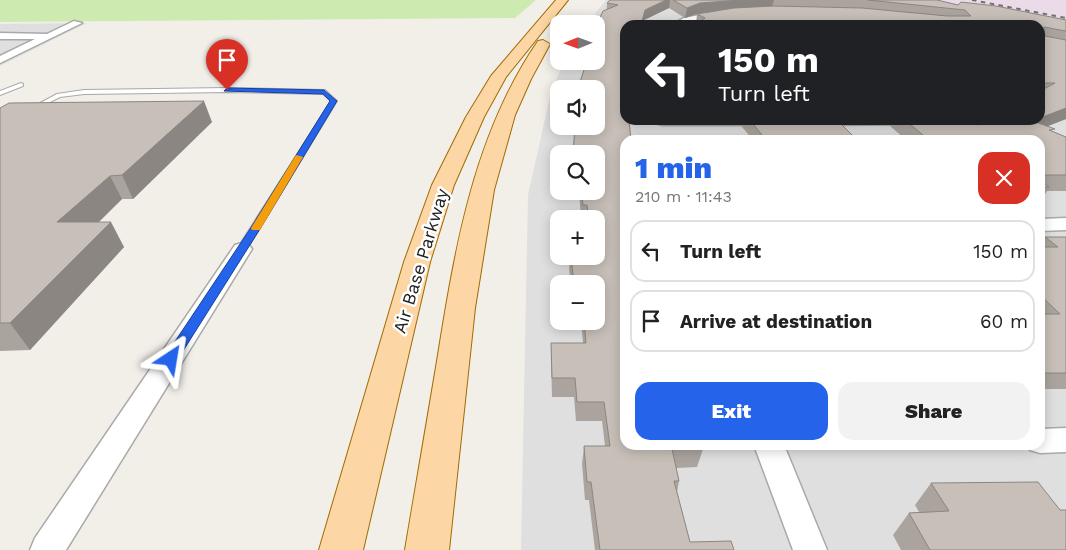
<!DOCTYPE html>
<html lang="en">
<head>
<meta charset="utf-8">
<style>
	body { margin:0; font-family:"Work Sans",sans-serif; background:#f2f2f2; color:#222; height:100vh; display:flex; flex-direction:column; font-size:19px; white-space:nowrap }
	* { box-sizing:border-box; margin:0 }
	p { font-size:16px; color:#767676 }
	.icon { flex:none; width:28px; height:28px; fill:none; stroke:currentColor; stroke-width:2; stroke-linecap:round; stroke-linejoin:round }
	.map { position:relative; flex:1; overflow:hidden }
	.sheet { position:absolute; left:620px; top:135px; width:425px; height:315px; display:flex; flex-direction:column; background:#fff; border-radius:15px; box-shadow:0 2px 12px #0003 }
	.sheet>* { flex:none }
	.hud { position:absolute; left:620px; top:20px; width:425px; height:105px; border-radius:15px; box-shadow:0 2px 12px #0003; background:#202124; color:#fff; overflow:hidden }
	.needle { width:32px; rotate:269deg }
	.tools { position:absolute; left:550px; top:15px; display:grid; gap:10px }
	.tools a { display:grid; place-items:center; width:55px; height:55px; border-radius:10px; background:#fff; box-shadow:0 2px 12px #0003; font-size:25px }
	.pin { position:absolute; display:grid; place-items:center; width:42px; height:42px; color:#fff; margin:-51px -21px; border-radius:50% 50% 50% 0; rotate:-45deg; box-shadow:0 0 5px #0007 }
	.pin .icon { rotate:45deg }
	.me { position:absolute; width:55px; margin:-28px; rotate:33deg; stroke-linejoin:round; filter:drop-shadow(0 0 4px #0008) }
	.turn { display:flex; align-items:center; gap:18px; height:105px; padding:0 15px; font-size:22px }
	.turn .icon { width:65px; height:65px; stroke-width:2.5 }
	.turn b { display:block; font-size:35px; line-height:42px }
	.round { display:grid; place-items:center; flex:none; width:52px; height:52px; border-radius:15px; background:#f2f2f2 }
	.headline { display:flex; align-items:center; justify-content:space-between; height:85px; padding:0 15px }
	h1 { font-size:30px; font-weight:800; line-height:38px; color:#2563eb }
	.primary-button { display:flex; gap:10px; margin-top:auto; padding:10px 15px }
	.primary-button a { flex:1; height:58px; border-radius:15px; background:#2563eb; color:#fff; font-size:20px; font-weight:800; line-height:58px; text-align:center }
	.primary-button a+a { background:#f2f2f2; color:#222 }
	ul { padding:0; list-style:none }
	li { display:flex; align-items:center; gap:15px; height:62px; margin:0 10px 8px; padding:0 5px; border:2px solid #e0e0e0; border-radius:15px }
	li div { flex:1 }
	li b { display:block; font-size:19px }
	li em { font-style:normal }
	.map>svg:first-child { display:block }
	.residential { fill:#e0dfdf; fill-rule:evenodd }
	.industrial { fill:#ebdbe8 }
	.grass { fill:#cdebb0 }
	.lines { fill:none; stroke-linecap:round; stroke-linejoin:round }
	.service-casing { stroke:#a9a9a9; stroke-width:2 }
	.minor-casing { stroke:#a9a9a9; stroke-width:3 }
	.primary-casing { stroke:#a06b00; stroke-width:2 }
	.service { fill:#fff; fill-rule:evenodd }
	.minor { fill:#fff; fill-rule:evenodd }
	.primary { fill:#fcd6a4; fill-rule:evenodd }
	.rail { stroke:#707070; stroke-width:2; stroke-dasharray:4.5 4.5; stroke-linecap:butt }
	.wall { fill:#aba49e }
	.shaded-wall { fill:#8b8681 }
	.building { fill:#c7bfb8; stroke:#8b8681 }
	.route { fill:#2563eb; stroke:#184099 }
	.slow { fill:#f59e0b }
	.labels { text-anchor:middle; stroke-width:5; stroke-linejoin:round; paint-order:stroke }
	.street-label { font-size:18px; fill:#222; stroke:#fff }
</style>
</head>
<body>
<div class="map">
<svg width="1066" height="550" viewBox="0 0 1066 550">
	<rect width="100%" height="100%" fill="#f2efe9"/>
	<!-- residential -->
	<g class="residential">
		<path d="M606,0H926L1066,28V550H521L528,195L552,88L565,61H596V24H587ZM625,25H1040V120H625ZM559,89H596V126H559ZM625,140H1040V445H625ZM559,154H596V191H559ZM559,219H596V256H559ZM559,284H596V321H559Z"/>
		<path d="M87,23L0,66V24Z"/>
	</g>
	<!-- industrial -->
	<path class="industrial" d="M926,0H1066V28Z"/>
	<!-- grass -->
	<path class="grass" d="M0,0H536L515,18L0,22Z"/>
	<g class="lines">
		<!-- service casing -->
		<g class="service-casing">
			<g id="service">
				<path d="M21,83L23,84V86L0,95V91Z"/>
				<path d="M227,88L325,90L337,101L247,249L242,252L237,249L331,101L323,94L227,92L84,94L60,97L36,109L31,108L57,94L84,90Z"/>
			</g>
		</g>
		<!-- minor casing -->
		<g class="minor-casing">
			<g id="minor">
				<path d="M726,10L729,11V15L684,25H671L684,18Z"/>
				<path d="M74,21L82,23L0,63V56L35,39H0V33L47,34Z"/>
				<path d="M657,120H778L779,121L772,125H663L658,124Z"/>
				<path d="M804,120H932L925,124L810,125L805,124Z"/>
				<path d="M1066,218V230L1040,231V219Z"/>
				<path d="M242,243L249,245L252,249L66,550H30L35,538L235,245Z"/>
				<path d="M1066,428V452L1040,453L1030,450L1028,445H1040V429Z"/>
				<path d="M754,445H784L827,550H793Z"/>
			</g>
		</g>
		<!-- primary casing -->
		<g class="primary-casing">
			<g id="primary">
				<path d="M556,0H568L506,77L484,117L454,185L430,262L363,550H319L404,262L432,185L466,117L491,76Z"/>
				<path d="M543,40L550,44L531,79L515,115L494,190L475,308L449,550H405C415,489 426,428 436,367C454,255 472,137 538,41Z"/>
			</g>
		</g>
		<!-- service -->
		<use href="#service" class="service"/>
		<!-- minor -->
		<use href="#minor" class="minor"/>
		<!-- primary -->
		<use href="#primary" class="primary"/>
		<!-- rail -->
		<path class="rail" d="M972,0L1066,18"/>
	</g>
	<!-- wall -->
	<g class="wall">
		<path d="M610,0H937L958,5L1066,20V119L1048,126L1053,132L1066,137V191H1047L1040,202V140H906L890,126L892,120H949L977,125L1040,120V25L696,24L697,14L685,18L669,8L644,20L642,25H625V445L703,449L697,467L676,468L679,481L677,492L690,542L734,550H595L589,500H585L582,464L584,446H605L602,421H576L574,397H552L551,361V343H583L581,321H596V284H571L569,269L570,256H596V219H581L579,191H596L607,3Z"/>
		<path d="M0,108L212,122L133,199H122L99,222L124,247L30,350L0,351Z"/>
		<path d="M744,120H837L857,140H753L742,127Z"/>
		<path d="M1045,237H1066V389H1040V245Z"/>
		<path d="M931,483L1066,550H901L893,535L909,513L919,512L915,505Z"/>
	</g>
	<!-- shaded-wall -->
	<g class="shaded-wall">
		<path d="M666,0H670L669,8L644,20L642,25H641L645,10Z"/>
		<path d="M741,0H774L772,7L699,13L685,18L687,8L700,3Z"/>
		<path d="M204,101L212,122L133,199L122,175Z"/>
		<path d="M1066,108V119L1025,135L1033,121L1040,120V118Z"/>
		<path d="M110,176L122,199L72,248L57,222Z"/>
		<path d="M111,222L124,247L30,350L10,323Z"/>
	</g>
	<!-- building -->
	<g class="building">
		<path d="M610,0H666L645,10L641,25H625V120H629L631,140H625V445H702L703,449H672L679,481H674L690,542L731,541L734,550H600L591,482H587L584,446H610L604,402H577L575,378H552L551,343H586L584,321H596V284H574L571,256H596V219H589L587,205H583L581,191H596V154H573L575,126H596V89H579V85L587,61H596V26L603,11L618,5L607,3Z"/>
		<path d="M673,0H741L700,3L687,8Z"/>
		<path d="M868,0H937L958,5L961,2L996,6L1066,20V31L1044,27L1045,36L1066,40V108L1040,118V91L1055,83H1040V25H695L705,18L697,14L734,8L774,6L862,8L947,16H971L965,10Z"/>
		<path d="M204,101L122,175L110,176L57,222H111L10,323H0V108L9,103Z"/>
		<path d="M750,120H837L857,140H766Z"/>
		<path d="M905,120L971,121L977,125L986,120H1035L1033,121L1055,129L1049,130L1066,137V175H1040V140H929Z"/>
		<path d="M1040,180L1049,187H1040Z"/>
		<path d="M1045,237H1066V373H1040V314H1060L1040,295V247H1058Z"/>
		<path d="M1038,482L1060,510H1066V550H930L909,513L949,511L931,483Z"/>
	</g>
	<!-- route -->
	<path class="route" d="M227,88L324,90L337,101L260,229L176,362H166L164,359L166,355L250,229L330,101L323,94L224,91Z"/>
	<!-- slow -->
	<path class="slow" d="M296,155L303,157L260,230H252L251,228Z"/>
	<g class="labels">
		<!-- street labels -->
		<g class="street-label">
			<text transform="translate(421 261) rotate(-73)" y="6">Air Base Parkway</text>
		</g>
	</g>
</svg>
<div class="tools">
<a><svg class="needle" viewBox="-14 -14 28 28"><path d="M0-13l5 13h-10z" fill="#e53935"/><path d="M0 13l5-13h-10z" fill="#767676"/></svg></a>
<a><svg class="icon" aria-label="sound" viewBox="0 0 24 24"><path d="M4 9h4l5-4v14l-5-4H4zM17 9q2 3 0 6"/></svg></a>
<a><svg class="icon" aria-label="search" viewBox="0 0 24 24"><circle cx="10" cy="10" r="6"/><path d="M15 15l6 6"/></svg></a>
<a>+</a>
<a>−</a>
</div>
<div class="pin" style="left:227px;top:90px;background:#d93025"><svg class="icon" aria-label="arrive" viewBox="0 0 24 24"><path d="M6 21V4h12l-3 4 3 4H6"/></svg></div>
<svg class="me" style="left:171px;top:359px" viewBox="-20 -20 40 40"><path d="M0-17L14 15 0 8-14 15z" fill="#2563eb" stroke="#fff" stroke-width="4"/></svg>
<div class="hud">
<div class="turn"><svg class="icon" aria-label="left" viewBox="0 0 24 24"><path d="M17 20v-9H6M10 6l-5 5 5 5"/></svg><div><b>150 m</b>Turn left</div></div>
</div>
<section class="sheet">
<div class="headline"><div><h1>1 min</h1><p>210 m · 11:43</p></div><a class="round" style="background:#d93025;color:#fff"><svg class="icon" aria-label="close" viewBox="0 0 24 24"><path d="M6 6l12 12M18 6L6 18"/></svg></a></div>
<ul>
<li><svg class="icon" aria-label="left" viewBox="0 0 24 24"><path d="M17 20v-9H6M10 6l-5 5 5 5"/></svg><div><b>Turn left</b></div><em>150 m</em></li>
<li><svg class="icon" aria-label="arrive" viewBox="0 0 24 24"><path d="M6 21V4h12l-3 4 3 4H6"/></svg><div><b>Arrive at destination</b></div><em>60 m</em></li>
</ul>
<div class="primary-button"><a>Exit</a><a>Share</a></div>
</section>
</div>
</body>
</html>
